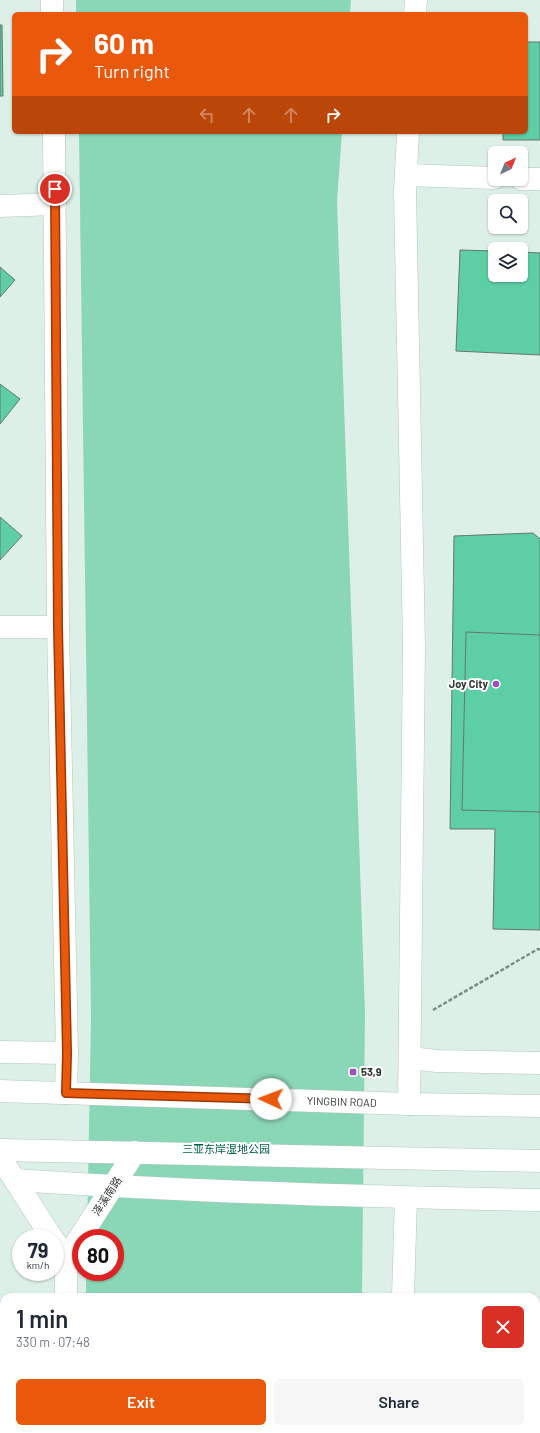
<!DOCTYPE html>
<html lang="en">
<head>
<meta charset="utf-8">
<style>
	body { margin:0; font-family:Barlow,"Noto Sans SC",sans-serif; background:#f6f6f7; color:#1f2937; height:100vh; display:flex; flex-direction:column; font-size:15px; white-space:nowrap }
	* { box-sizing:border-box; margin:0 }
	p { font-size:13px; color:#747a83 }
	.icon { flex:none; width:22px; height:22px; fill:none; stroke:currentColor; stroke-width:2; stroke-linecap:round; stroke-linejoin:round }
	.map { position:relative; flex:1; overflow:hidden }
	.side { position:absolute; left:0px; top:1293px; width:540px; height:140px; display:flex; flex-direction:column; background:#fff; border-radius:12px 12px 0 0; box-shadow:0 1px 3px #0004 }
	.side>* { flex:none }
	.guide { position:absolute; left:12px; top:12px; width:516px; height:122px; border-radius:6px; box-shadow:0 1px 3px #0004; background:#ea580c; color:#fff; overflow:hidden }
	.needle { width:26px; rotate:43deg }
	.controls { position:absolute; left:488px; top:146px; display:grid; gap:8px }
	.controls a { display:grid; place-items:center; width:40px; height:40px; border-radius:6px; background:#fff; box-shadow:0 1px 3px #0004; font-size:20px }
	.speed { position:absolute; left:12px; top:1229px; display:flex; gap:8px; font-size:20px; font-weight:700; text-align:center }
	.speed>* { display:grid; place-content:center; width:52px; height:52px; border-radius:50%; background:#fff; box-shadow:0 1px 3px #0004; line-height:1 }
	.speed small { font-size:10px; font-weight:400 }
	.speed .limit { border:6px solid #d22; background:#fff; color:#111 }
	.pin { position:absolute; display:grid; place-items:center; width:34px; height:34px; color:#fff; margin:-17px; border:2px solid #fff; border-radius:50%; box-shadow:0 1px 4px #0007 }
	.me { position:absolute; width:44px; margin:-22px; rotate:272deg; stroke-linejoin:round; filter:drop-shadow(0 0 3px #0008) }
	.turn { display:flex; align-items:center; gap:14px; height:84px; padding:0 16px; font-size:18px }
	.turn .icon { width:52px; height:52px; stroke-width:2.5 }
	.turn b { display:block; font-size:28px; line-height:34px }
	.lanes { display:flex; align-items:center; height:38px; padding:0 16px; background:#0003; justify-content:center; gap:20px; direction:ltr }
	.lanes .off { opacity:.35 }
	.round { display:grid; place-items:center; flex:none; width:42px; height:42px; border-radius:6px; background:#f6f6f7 }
	.summary { display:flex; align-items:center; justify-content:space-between; height:68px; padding:0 16px }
	h1 { font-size:24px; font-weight:600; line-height:30px }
	.primary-button { display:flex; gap:8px; margin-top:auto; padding:8px 16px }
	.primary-button a { flex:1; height:46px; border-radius:6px; background:#ea580c; color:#fff; font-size:16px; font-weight:600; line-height:46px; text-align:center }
	.primary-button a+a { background:#f6f6f7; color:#1f2937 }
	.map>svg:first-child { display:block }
	.green { fill:#8ad7b7 }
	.building { fill:#5ecea4; stroke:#66776f }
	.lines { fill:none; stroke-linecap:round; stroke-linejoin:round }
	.minor-casing { stroke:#b3c6bd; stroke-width:23 }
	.highway-casing { stroke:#b3c6bd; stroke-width:23 }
	.path { stroke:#7e8b85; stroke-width:2.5; stroke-dasharray:4 2; stroke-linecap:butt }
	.minor { stroke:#fff; stroke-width:22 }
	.highway { stroke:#fff; stroke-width:22 }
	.route-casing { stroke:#983908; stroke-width:10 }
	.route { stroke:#ea580c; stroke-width:7 }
	.poi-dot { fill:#a14fbe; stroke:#fff; stroke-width:1.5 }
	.labels { text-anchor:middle; stroke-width:4; stroke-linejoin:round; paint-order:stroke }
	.poi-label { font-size:11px; font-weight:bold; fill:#313835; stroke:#fff; text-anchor:end }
	.street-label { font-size:11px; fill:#313835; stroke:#fff }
	.park-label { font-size:11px; fill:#016046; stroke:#fff }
</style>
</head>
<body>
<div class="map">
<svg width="540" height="1433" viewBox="0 0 540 1433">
	<rect width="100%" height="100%" fill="#ddf0e7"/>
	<!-- green -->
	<g class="green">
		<path d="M76,0H351L350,14H76Z"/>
		<path d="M79,132H342L337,201L365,1013L362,1297H86V1272H115V1238H87L91,1018Z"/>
		<rect x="83" y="1429" width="277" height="4"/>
	</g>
	<!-- building -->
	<g class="building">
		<path d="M0,25H2L3,96H0Z"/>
		<path d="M526,42H540V140H503V132H526Z"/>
		<path d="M460,250L495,251V275H521V252L540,253V355L456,351Z"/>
		<path d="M0,267L15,280L0,297Z"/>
		<path d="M0,384L20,399L0,424Z"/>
		<path d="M0,517L22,536L0,560Z"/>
		<path d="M533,533L540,539V930L493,929L495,829H450L454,536Z"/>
		<path d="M466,632L540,635V812L462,810Z"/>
		<path d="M536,1407H540V1433H472V1429H536Z"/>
	</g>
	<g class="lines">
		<!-- minor casing -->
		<g class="minor-casing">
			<g id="minor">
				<path d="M52,0V14"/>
				<path d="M415,14L416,0"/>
				<path d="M54,132L58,627L67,1053L66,1093"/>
				<path d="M408,132L405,192L414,645L409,1104"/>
				<path d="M406,175L495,178"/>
				<path d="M521,179H540"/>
				<path d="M0,206L55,204"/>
				<path d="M0,627H58"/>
				<path d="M0,1052L67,1053"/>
				<path d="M410,1058L437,1061L540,1063"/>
				<path d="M0,1157L52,1238"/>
				<path d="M15,1180C190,1192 365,1197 540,1200"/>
				<path d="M55,1242L66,1259L135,1152"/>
				<path d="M66,1297V1259"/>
				<path d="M403,1297L406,1198"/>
				<path d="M65,1433V1429"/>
				<path d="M400,1433V1429"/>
			</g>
		</g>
		<!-- highway casing -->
		<g class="highway-casing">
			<g id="highway">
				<path id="s1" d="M0,1091L409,1104L540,1106"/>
				<path d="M0,1150L540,1161"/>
			</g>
		</g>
		<!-- path -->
		<path class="path" d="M433,1010L538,949L540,950"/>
		<!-- minor -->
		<use href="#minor" class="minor"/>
		<!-- highway -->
		<use href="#highway" class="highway"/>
	</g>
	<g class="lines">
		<!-- route casing -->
		<g class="route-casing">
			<path id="route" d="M55,189L58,627L67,1053L66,1093L271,1099"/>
		</g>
		<!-- route -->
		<use href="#route" class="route"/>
	</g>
	<!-- markers -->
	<g class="poi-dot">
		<circle cx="496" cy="684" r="4"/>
		<rect x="349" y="1068" width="8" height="8" rx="2"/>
	</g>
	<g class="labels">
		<!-- poi labels -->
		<g class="poi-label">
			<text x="488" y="688">Joy City</text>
			<text x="361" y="1076" text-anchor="start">53,9</text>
		</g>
		<!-- street labels -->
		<g class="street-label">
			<text dy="4" stroke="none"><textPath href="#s1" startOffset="342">YINGBIN ROAD</textPath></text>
			<text transform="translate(107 1196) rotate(-57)" y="4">泽溪南路</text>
		</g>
		<!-- park labels -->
		<g class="park-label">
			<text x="226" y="1153">三亚东岸湿地公园</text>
		</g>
	</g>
</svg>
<div class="controls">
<a><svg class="needle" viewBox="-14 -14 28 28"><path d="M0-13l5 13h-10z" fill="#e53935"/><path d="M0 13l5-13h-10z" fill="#747a83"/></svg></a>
<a><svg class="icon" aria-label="search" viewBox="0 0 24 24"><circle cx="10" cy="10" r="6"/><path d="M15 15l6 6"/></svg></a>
<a><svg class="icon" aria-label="layers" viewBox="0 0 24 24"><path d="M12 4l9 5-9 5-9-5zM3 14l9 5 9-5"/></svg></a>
</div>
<div class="speed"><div>79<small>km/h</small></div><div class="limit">80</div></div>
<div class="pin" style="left:55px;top:189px;background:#d93025"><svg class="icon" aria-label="arrive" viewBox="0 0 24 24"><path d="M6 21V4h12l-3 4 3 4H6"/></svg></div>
<svg class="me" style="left:271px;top:1099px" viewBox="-20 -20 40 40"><circle r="19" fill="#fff"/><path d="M0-13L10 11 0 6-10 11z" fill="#ea580c"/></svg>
<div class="guide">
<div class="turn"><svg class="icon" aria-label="right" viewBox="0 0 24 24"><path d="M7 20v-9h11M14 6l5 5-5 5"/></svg><div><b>60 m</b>Turn right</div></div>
<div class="lanes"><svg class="icon off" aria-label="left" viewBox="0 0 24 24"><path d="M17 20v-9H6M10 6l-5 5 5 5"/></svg><svg class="icon off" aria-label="ahead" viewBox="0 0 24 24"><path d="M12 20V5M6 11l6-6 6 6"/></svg><svg class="icon off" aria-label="ahead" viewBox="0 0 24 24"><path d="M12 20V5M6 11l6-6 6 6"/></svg><svg class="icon" aria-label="right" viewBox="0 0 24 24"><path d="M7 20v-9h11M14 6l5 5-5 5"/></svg></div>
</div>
<section class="side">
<div class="summary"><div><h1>1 min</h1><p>330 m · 07:48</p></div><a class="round" style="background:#d93025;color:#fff"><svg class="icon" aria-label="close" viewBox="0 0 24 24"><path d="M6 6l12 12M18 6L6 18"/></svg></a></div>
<div class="primary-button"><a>Exit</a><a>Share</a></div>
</section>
</div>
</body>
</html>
